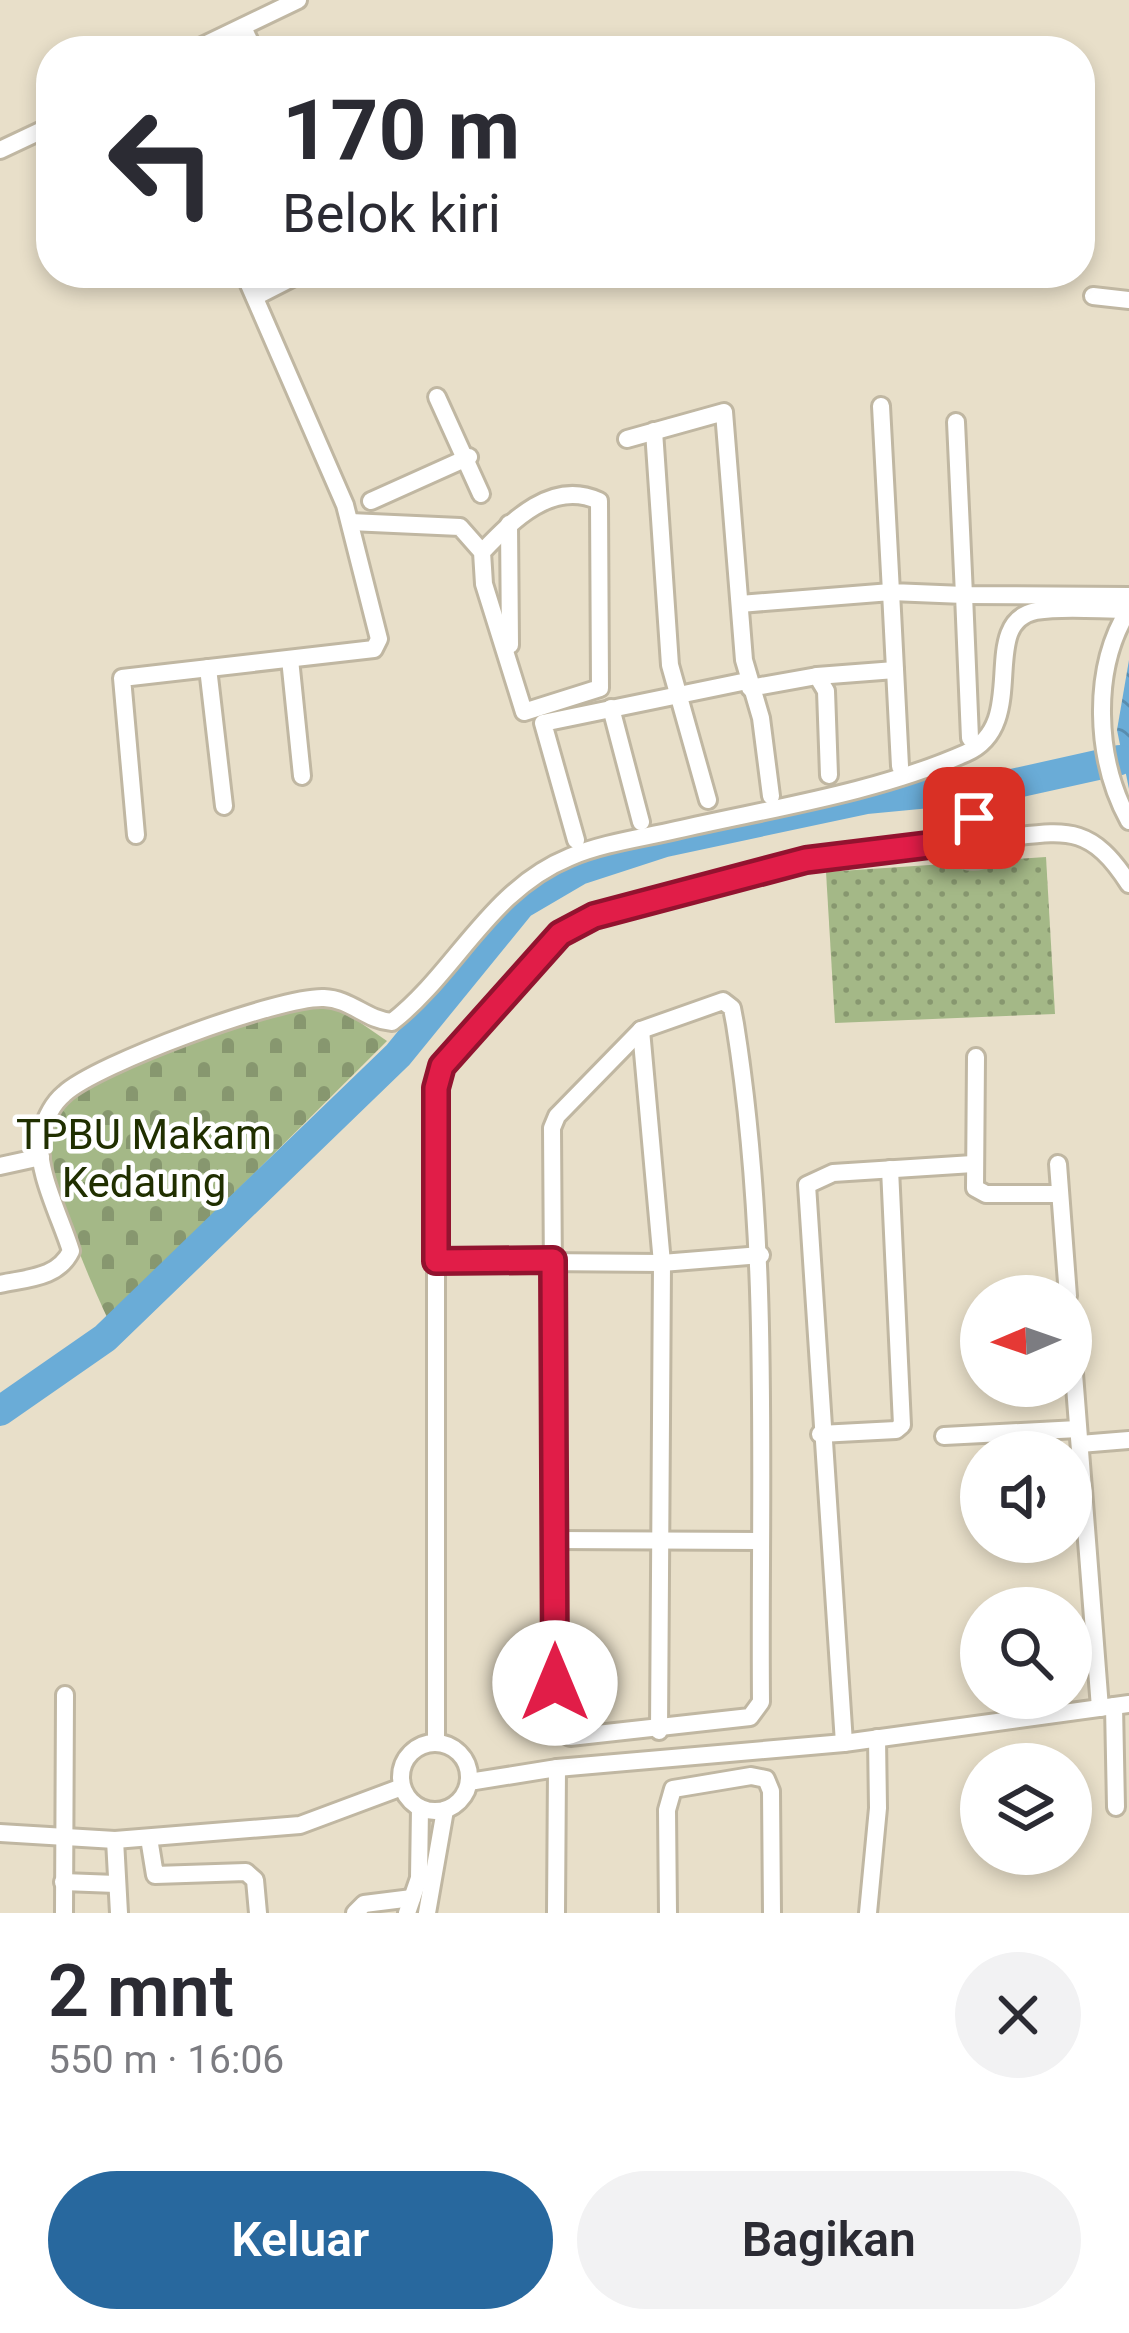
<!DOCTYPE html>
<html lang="id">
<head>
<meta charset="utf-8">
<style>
	body { margin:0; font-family:Roboto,sans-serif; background:#f2f2f3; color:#2b2b33; height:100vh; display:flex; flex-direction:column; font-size:45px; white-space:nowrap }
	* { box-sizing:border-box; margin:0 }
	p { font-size:39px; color:#7c7c81 }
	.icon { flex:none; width:66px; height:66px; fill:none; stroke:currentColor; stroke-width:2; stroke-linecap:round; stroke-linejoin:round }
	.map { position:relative; height:1913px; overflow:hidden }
	.drawer { display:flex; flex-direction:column; background:#fff; flex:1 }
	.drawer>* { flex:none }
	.top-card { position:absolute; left:36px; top:36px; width:1059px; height:252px; border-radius:48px; box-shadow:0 6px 18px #0003; background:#fff; color:#2b2b33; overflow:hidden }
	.needle { width:78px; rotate:268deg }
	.tools { position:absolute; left:960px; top:1275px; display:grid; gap:24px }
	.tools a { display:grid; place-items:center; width:132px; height:132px; border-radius:50%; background:#fff; box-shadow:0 6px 18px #0003; font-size:60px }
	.pin { position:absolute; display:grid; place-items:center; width:102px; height:102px; color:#fff; margin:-51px; border-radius:24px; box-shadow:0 6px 18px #0006 }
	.me { position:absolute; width:132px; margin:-66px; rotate:0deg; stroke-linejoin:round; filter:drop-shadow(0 0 9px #0008) }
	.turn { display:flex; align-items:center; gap:42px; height:252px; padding:0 48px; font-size:54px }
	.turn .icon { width:156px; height:156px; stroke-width:2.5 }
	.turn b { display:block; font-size:84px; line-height:102px }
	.round { display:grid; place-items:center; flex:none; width:126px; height:126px; border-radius:63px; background:#f2f2f3 }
	.summary { display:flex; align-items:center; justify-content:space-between; height:204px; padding:0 48px }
	h1 { font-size:72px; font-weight:600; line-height:90px }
	.primary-button { display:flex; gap:24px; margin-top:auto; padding:24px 48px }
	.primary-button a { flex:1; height:138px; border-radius:72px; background:#28689e; color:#fff; font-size:48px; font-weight:600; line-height:138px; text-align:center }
	.primary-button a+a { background:#f2f2f3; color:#2b2b33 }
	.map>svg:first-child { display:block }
	.cemetery { fill:url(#cemetery-stones) }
	.park { fill:url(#park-dots) }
	.water { fill:url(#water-waves) }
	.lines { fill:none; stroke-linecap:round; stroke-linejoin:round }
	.river { stroke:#6aacd7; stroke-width:30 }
	.minor-casing { stroke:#c0b7a2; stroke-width:22 }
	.minor { stroke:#fff; stroke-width:16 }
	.route-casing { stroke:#92132f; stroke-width:30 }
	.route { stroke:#e11d48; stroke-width:21 }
	.labels { text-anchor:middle; stroke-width:9; stroke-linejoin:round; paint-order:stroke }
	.park-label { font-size:42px; fill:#202f00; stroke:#fff }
</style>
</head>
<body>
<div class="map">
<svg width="1129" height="1913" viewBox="0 0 1129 1913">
	<defs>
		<pattern id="cemetery-stones" width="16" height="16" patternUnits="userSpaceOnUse" patternTransform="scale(3)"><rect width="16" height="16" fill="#a4b887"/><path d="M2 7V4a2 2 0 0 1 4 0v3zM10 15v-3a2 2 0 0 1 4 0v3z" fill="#87976f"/></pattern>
		<pattern id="park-dots" width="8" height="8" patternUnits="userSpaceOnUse" patternTransform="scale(3)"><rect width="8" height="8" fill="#a4b887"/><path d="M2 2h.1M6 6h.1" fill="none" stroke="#87976f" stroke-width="1.8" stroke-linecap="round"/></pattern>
		<pattern id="water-waves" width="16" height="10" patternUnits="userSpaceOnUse" patternTransform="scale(3)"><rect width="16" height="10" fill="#6aacd7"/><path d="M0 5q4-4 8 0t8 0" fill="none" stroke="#598daf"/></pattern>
	</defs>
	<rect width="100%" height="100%" fill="#e8dfc9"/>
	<!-- cemetery -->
	<path class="cemetery" d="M325,1006L345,1012L387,1041L108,1319C94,1291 43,1170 47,1144C49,1131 56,1111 65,1102C102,1067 272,1010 325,1006Z"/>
	<!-- park -->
	<path class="park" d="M1046,857L1055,1014L835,1023L826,872Z"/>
	<!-- water -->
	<path class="water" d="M1129,660V789L1117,730Z"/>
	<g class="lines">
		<!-- river -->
		<path class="river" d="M0,1411L105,1338L398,1055L521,904L579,870L665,842L866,799L1003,786L1120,760"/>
		<!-- minor casing -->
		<g class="minor-casing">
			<g id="minor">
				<path d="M243,27L254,51"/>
				<path d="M192,51L298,0"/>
				<path d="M0,150L51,126"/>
				<path d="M1093,296L1129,300"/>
				<path d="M255,297L302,273"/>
				<path d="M437,397L481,494"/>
				<path d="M881,406L891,592L964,595L970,738"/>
				<path d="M956,422L964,595L1129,596"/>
				<path d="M654,431L670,665L708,800"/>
				<path d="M627,439L724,412L744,660L761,718L771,796"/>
				<path d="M371,501L469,457"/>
				<path d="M350,522L460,527L482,552L484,584L524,712L600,688L599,501C552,479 512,521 482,552"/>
				<path d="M509,524L510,645"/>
				<path d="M740,604L891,592L900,766"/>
				<path d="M1129,609C1091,669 1095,759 1129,821"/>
				<path d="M290,659L302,776"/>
				<path d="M208,668L224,806"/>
				<path d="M817,676L895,670"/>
				<path d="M750,688L817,676L826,691L829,775"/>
				<path d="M611,708L641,822"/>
				<circle cx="973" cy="839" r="21"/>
				<path d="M136,835L122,678L374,649L379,639L345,505L244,273"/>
				<path d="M994,839C1062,832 1088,820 1129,884"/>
				<path d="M576,840L543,723L747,681"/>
				<path d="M723,1001L732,1008L735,1024C771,1249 759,1475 761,1702L750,1717L570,1737L556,1730L552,1128L557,1116L641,1030Z"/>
				<path d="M641,1030L662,1263L659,1731"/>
				<path d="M976,1057L975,1188L986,1194H1060"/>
				<path d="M1058,1164L1068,1296"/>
				<path d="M0,1166L41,1157"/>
				<path d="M436,1261L662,1263L761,1255"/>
				<path d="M0,1284C28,1278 58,1278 71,1251C61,1218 34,1168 41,1134C45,1120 52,1104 64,1094C96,1064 280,996 324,998C351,999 366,1020 392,1022C457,971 489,890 570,857C603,843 642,838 676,830C772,808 875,793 966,753C1032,724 976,623 1036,611C1064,606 1098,610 1127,610"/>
				<path d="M1071,1335L1100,1708"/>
				<path d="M820,1434L896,1430L902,1425L890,1169"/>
				<path d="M944,1436L1078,1429"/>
				<path d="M1080,1444L1129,1440"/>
				<path d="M555,1540L760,1541"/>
				<path d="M1114,1706L1116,1807"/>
				<path d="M436,1743V1100L442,1066L560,934L594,916L806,860L953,842"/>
				<path d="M844,1743L807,1185L833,1173L973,1164"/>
				<circle cx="435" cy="1777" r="34"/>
				<path d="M469,1782L557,1768L844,1743L1129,1704"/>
				<path d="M0,1833L115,1840L300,1825L402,1787"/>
				<path d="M149,1838L155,1875L246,1872L255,1880L258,1913"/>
				<path d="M115,1840L119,1913"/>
				<path d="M63,1882L116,1884"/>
				<path d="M64,1913L65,1695"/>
				<path d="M355,1913L364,1904L412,1898"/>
				<path d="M407,1913L419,1878L420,1808"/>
				<path d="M427,1913L445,1810"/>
				<path d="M556,1913L557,1768"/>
				<path d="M668,1913L667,1810L673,1789L751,1776L766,1779L771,1791L772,1913"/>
				<path d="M868,1913L878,1808L877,1738"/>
			</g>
		</g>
		<!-- minor -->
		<use href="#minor" class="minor"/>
	</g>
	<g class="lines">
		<!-- route casing -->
		<g class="route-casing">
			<path id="route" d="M555,1683L553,1260L436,1261V1088L442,1066L560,934L594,916L806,860L953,842L956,826L974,818"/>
		</g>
		<!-- route -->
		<use href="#route" class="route"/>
	</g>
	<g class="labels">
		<!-- park labels -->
		<g class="park-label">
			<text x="144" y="1149">TPBU Makam<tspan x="144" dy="48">Kedaung</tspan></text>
		</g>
	</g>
</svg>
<div class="tools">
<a><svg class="needle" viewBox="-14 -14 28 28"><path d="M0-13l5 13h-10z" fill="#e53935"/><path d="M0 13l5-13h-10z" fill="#7c7c81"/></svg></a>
<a><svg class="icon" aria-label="sound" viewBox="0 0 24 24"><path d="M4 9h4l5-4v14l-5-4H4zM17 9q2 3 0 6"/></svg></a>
<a><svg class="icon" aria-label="search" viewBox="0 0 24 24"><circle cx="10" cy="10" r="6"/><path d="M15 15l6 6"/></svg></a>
<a><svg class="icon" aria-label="layers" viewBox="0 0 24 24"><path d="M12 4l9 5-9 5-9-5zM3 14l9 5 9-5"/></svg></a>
</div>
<div class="pin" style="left:974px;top:818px;background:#d93025"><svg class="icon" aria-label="arrive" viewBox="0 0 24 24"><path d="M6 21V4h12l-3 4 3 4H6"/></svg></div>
<svg class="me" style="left:555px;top:1683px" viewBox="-20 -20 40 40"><circle r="19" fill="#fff"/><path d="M0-13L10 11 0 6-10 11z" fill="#e11d48"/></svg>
<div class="top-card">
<div class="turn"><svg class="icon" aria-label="left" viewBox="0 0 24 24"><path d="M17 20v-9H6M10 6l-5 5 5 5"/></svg><div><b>170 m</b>Belok kiri</div></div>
</div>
</div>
<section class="drawer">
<div class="summary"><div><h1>2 mnt</h1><p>550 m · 16:06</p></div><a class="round"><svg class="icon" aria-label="close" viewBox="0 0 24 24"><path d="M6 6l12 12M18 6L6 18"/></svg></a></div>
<div class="primary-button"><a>Keluar</a><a>Bagikan</a></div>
</section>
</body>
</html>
